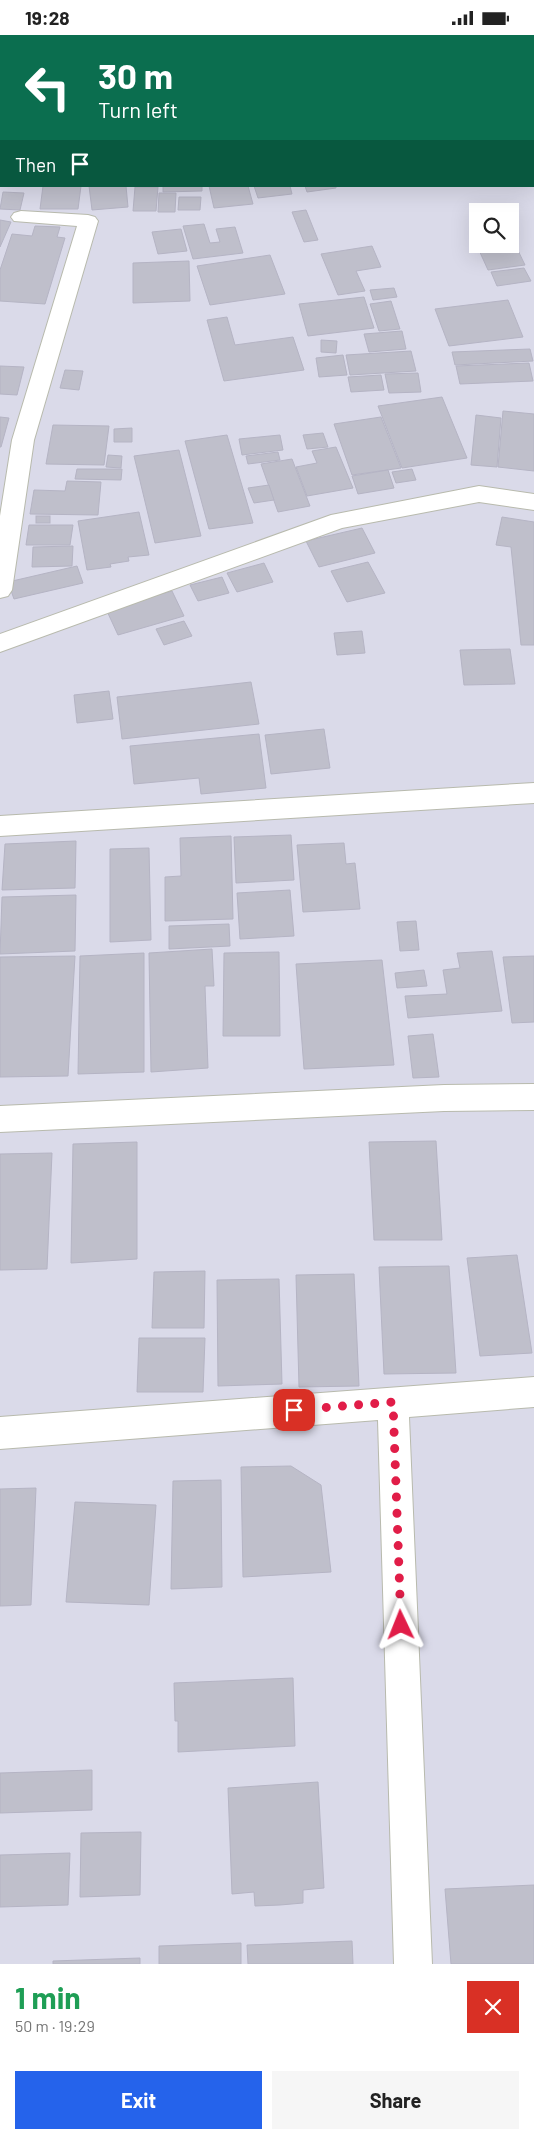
<!DOCTYPE html>
<html lang="en">
<head>
<meta charset="utf-8">
<style>
	body { margin:0; font-family:Barlow,sans-serif; background:#f6f6f6; color:#222; height:100vh; display:flex; flex-direction:column; font-size:19px; white-space:nowrap }
	* { box-sizing:border-box; margin:0 }
	p { font-size:16px; color:#767676 }
	.icon { flex:none; width:28px; height:28px; fill:none; stroke:currentColor; stroke-width:2; stroke-linecap:round; stroke-linejoin:round }
	.map { position:relative; height:1929px; overflow:hidden }
	.panel { display:flex; flex-direction:column; background:#fff; flex:1 }
	.panel>* { flex:none }
	.hud { position:absolute; left:0px; top:0px; width:535px; height:152px; box-shadow:0 5px 20px #0002; background:#0b6e4f; color:#fff; overflow:hidden }
	.tools { position:absolute; left:469px; top:168px; display:grid; gap:10px }
	.tools a { display:grid; place-items:center; width:50px; height:50px; border-radius:0px; background:#fff; box-shadow:0 5px 20px #0002; font-size:25px }
	.pin { position:absolute; display:grid; place-items:center; width:42px; height:42px; color:#fff; margin:-21px; border-radius:10px; box-shadow:0 2px 8px #0006 }
	.me { position:absolute; width:55px; margin:-28px; rotate:358deg; stroke-linejoin:round; filter:drop-shadow(0 0 4px #0008) }
	.turn { display:flex; align-items:center; gap:18px; height:105px; padding:0 15px; font-size:22px }
	.turn .icon { width:65px; height:65px; stroke-width:2.5 }
	.turn b { display:block; font-size:35px; line-height:42px }
	.then { display:flex; align-items:center; height:48px; padding:0 15px; background:#0003; gap:10px; font-size:19px }
	.round { display:grid; place-items:center; flex:none; width:52px; height:52px; border-radius:0px; background:#f6f6f6 }
	.overview { display:flex; align-items:center; justify-content:space-between; height:85px; padding:0 15px }
	h1 { font-size:30px; font-weight:700; line-height:38px; color:#1e9e55 }
	.action { display:flex; gap:10px; margin-top:auto; padding:10px 15px }
	.action a { flex:1; height:58px; border-radius:0px; background:#2563eb; color:#fff; font-size:20px; font-weight:700; line-height:58px; text-align:center }
	.action a+a { background:#f6f6f6; color:#222 }
	.status { display:flex; justify-content:space-between; align-items:center; height:35px; padding:0 25px; background:#fff; direction:ltr }
	.status svg { height:14px; fill:currentColor }
	.map>svg:first-child { display:block }
	.building { fill:#bfbfcb; stroke:#b5b4c4 }
	.lines { fill:none; stroke-linecap:round; stroke-linejoin:round }
	.minor-casing { stroke:#b8baad; stroke-width:2 }
	.secondary-casing { stroke:#b8baad; stroke-width:2 }
	.minor { fill:#fff; fill-rule:evenodd }
	.secondary { fill:#fff; fill-rule:evenodd }
	.route { stroke:#e11d48; stroke-width:9; stroke-dasharray:0 16.2 }
</style>
</head>
<body>
<div class="status"><b>19:28</b><svg viewBox="0 0 49 12"><path d="M0 12V9h3v3zM5 12V6h3v6zM10 12V3h3v9zM15 12V0h3v12zM26 1h20v11H26zM47 4h2v5h-2z"/></svg></div>
<div class="map">
<svg width="534" height="1929" viewBox="0 0 534 1929">
	<rect width="100%" height="100%" fill="#dadae9"/>
	<!-- building -->
	<g class="building">
		<path d="M43,151H81L78,174H40Z"/>
		<path d="M89,151H126L128,172L92,175Z"/>
		<path d="M163,151H202V156L163,157Z"/>
		<path d="M209,151H248L253,169L214,173Z"/>
		<path d="M254,151H290L292,159L258,163Z"/>
		<path d="M305,151H336V153L307,157Z"/>
		<path d="M135,152H158L156,176H133Z"/>
		<path d="M3,157L24,158L20,175L0,174Z"/>
		<path d="M159,158H176L175,177H158Z"/>
		<path d="M179,162H201L200,175H178Z"/>
		<path d="M306,175L318,205L304,207L292,177Z"/>
		<path d="M0,185L11,187L0,212Z"/>
		<path d="M204,189L210,208L220,207L216,194L235,192L243,218L193,224L183,191Z"/>
		<path d="M35,191L60,192L57,202L65,203L45,269L0,266V235L12,199L32,201Z"/>
		<path d="M181,194L187,216L158,219L152,197Z"/>
		<path d="M510,199L525,230L488,235L473,202L478,201V209H510Z"/>
		<path d="M372,211L381,232L356,236L365,256L338,260L321,219Z"/>
		<path d="M270,220L285,259L210,270L197,231Z"/>
		<path d="M189,226L190,266L133,268V228Z"/>
		<path d="M524,233L531,246L497,251L491,237Z"/>
		<path d="M394,253L397,262L373,265L370,255Z"/>
		<path d="M364,262L374,293L308,301L299,269Z"/>
		<path d="M508,265L523,302L449,311L435,274Z"/>
		<path d="M391,266L400,294L379,296L370,269Z"/>
		<path d="M227,282L235,310L293,302L304,335L224,346L207,285Z"/>
		<path d="M402,296L406,314L369,317L364,299Z"/>
		<path d="M321,305L337,306L336,318L321,317Z"/>
		<path d="M530,314L533,326L455,330L452,317Z"/>
		<path d="M411,316L416,336L350,340L346,320Z"/>
		<path d="M343,320L347,340L319,342L316,323Z"/>
		<path d="M529,328L533,346L460,349L456,331Z"/>
		<path d="M0,331L24,332L17,360L0,359Z"/>
		<path d="M65,335L83,336L79,355L60,353Z"/>
		<path d="M418,338L421,357L389,358L385,339Z"/>
		<path d="M381,340L384,355L351,357L348,342Z"/>
		<path d="M442,362L467,423L402,433L378,371Z"/>
		<path d="M503,376L534,379V436L498,432Z"/>
		<path d="M476,380L501,383L497,432L471,430Z"/>
		<path d="M0,382L9,383L1,412H0Z"/>
		<path d="M381,382L401,433L352,440L334,389Z"/>
		<path d="M53,390L109,391L104,430L46,429Z"/>
		<path d="M132,393V407H114V394Z"/>
		<path d="M323,398L328,412L307,414L303,400Z"/>
		<path d="M227,400L253,488L209,494L185,406Z"/>
		<path d="M280,400L283,415L242,420L239,404Z"/>
		<path d="M336,412L353,453L307,461L296,432L317,428L312,416Z"/>
		<path d="M179,415L201,501L155,508L134,421Z"/>
		<path d="M278,417L280,425L248,429L246,421Z"/>
		<path d="M108,420L122,421L121,433L106,432Z"/>
		<path d="M292,424L310,471L278,477L261,429Z"/>
		<path d="M77,434H122L121,445L75,444Z"/>
		<path d="M412,434L416,445L396,448L392,437Z"/>
		<path d="M388,435L394,453L358,459L352,441Z"/>
		<path d="M67,446L101,447L98,480L30,479L34,455L65,456Z"/>
		<path d="M269,450L274,465L254,468L248,453Z"/>
		<path d="M139,477L149,520L128,522L129,526L110,529L111,532L87,535L78,486Z"/>
		<rect x="36" y="481" width="14" height="7"/>
		<path d="M502,482L534,487V610H521L511,512L496,510Z"/>
		<path d="M29,490H73L70,510H26Z"/>
		<path d="M362,493L375,518L319,532L306,506Z"/>
		<path d="M73,511L72,531L32,532L33,512Z"/>
		<path d="M368,527L385,558L347,567L331,536Z"/>
		<path d="M264,528L273,547L237,557L227,538Z"/>
		<path d="M77,531L83,548L14,564L8,547Z"/>
		<path d="M222,542L229,558L198,566L190,550Z"/>
		<path d="M172,556L184,581L118,600L106,574Z"/>
		<path d="M184,586L192,601L164,610L156,594Z"/>
		<path d="M362,596L365,618L337,620L334,598Z"/>
		<path d="M510,614L515,649L464,650L460,615Z"/>
		<path d="M251,647L259,689L122,704L117,662Z"/>
		<path d="M109,656L113,684L77,688L74,660Z"/>
		<path d="M324,694L330,733L271,739L265,700Z"/>
		<path d="M259,699L266,753L201,759L199,743L134,749L130,711Z"/>
		<path d="M291,800L294,845L236,848L234,802Z"/>
		<path d="M231,801L233,884L165,886V842L181,841L180,803Z"/>
		<path d="M76,806L75,853L2,855L5,809Z"/>
		<path d="M344,808L346,829L355,828L360,874L303,877L297,810Z"/>
		<path d="M149,813L151,905L110,907V814Z"/>
		<path d="M290,855L294,901L240,904L237,858Z"/>
		<path d="M76,860L75,916L0,919L2,862Z"/>
		<path d="M416,886L419,915L400,916L397,887Z"/>
		<path d="M229,889L230,911L169,914V891Z"/>
		<path d="M212,914L214,951H205L208,1033L151,1037L149,918Z"/>
		<path d="M492,916L502,976L408,983L405,961L447,959L443,935L460,933L457,918Z"/>
		<path d="M279,917L280,1001H223L224,918Z"/>
		<path d="M144,918V1037L78,1039L80,921Z"/>
		<path d="M75,921L68,1041L0,1042V922Z"/>
		<path d="M534,921V987L512,988L503,922Z"/>
		<path d="M382,925L394,1030L304,1034L296,929Z"/>
		<path d="M424,935L427,951L397,953L395,938Z"/>
		<path d="M433,999L439,1042L413,1043L408,1001Z"/>
		<path d="M436,1106L442,1205H374L369,1107Z"/>
		<path d="M137,1107V1224L71,1228L73,1109Z"/>
		<path d="M52,1118L47,1234L0,1235V1119Z"/>
		<path d="M517,1220L532,1318L480,1321L467,1223Z"/>
		<path d="M449,1231L456,1338L384,1339L379,1232Z"/>
		<path d="M205,1236L204,1293H152L154,1237Z"/>
		<path d="M354,1239L359,1351L299,1352L296,1240Z"/>
		<path d="M279,1244L282,1349L218,1351L217,1245Z"/>
		<path d="M139,1303H205L203,1357H137Z"/>
		<path d="M291,1431L321,1450L331,1537L243,1542L241,1432Z"/>
		<path d="M221,1445L222,1552L171,1554L173,1446Z"/>
		<path d="M36,1453L31,1570L0,1571V1454Z"/>
		<path d="M75,1467L156,1470L149,1570L66,1567Z"/>
		<path d="M293,1643L295,1711L178,1717V1686H175L174,1648Z"/>
		<path d="M92,1735V1775L0,1778V1738Z"/>
		<path d="M318,1747L324,1853L303,1855V1868L280,1870L255,1871L254,1857L232,1859L228,1753Z"/>
		<path d="M141,1797L140,1860L80,1862L81,1798Z"/>
		<path d="M70,1818L68,1870L0,1872V1820Z"/>
		<path d="M534,1850V1929H451L445,1854Z"/>
		<path d="M352,1906L353,1929H248L247,1910Z"/>
		<path d="M241,1908V1929H159V1911Z"/>
		<path d="M140,1923V1929H53V1926Z"/>
	</g>
	<g class="lines">
		<!-- minor casing -->
		<g class="minor-casing">
			<g id="minor">
				<path d="M21,176L88,180L95,182L98,186L34,405L12,555L8,561L0,563V481L12,405L77,191L14,186L11,182L14,178Z"/>
				<path d="M479,451L534,459V475L479,467L342,493L0,617V599L331,480Z"/>
				<path d="M534,748V768L0,801V781Z"/>
				<path d="M534,1049V1075L444,1076L0,1097V1071L444,1050Z"/>
				<path d="M534,1342V1372L409,1382L432,1929H394L378,1385L0,1414V1382Z"/>
			</g>
		</g>
		<!-- secondary casing -->
		<g class="secondary-casing">
			<path id="secondary" d="M1,0H19L1,3Z"/>
		</g>
		<!-- minor -->
		<use href="#minor" class="minor"/>
		<!-- secondary -->
		<use href="#secondary" class="secondary"/>
	</g>
	<g class="lines">
		<!-- route -->
		<path class="route" d="M294,1375L393,1367L401,1590"/>
	</g>
</svg>
<div class="tools">
<a><svg class="icon" aria-label="search" viewBox="0 0 24 24"><circle cx="10" cy="10" r="6"/><path d="M15 15l6 6"/></svg></a>
</div>
<div class="pin" style="left:294px;top:1375px;background:#d93025"><svg class="icon" aria-label="arrive" viewBox="0 0 24 24"><path d="M6 21V4h12l-3 4 3 4H6"/></svg></div>
<svg class="me" style="left:401px;top:1590px" viewBox="-20 -20 40 40"><path d="M0-17L14 15 0 8-14 15z" fill="#e11d48" stroke="#fff" stroke-width="4"/></svg>
<div class="hud">
<div class="turn"><svg class="icon" aria-label="left" viewBox="0 0 24 24"><path d="M17 20v-9H6M10 6l-5 5 5 5"/></svg><div><b>30 m</b>Turn left</div></div>
<div class="then">Then<svg class="icon" aria-label="arrive" viewBox="0 0 24 24"><path d="M6 21V4h12l-3 4 3 4H6"/></svg></div>
</div>
</div>
<section class="panel">
<div class="overview"><div><h1>1 min</h1><p>50 m · 19:29</p></div><a class="round" style="background:#d93025;color:#fff"><svg class="icon" aria-label="close" viewBox="0 0 24 24"><path d="M6 6l12 12M18 6L6 18"/></svg></a></div>
<div class="action"><a>Exit</a><a>Share</a></div>
</section>
</body>
</html>
